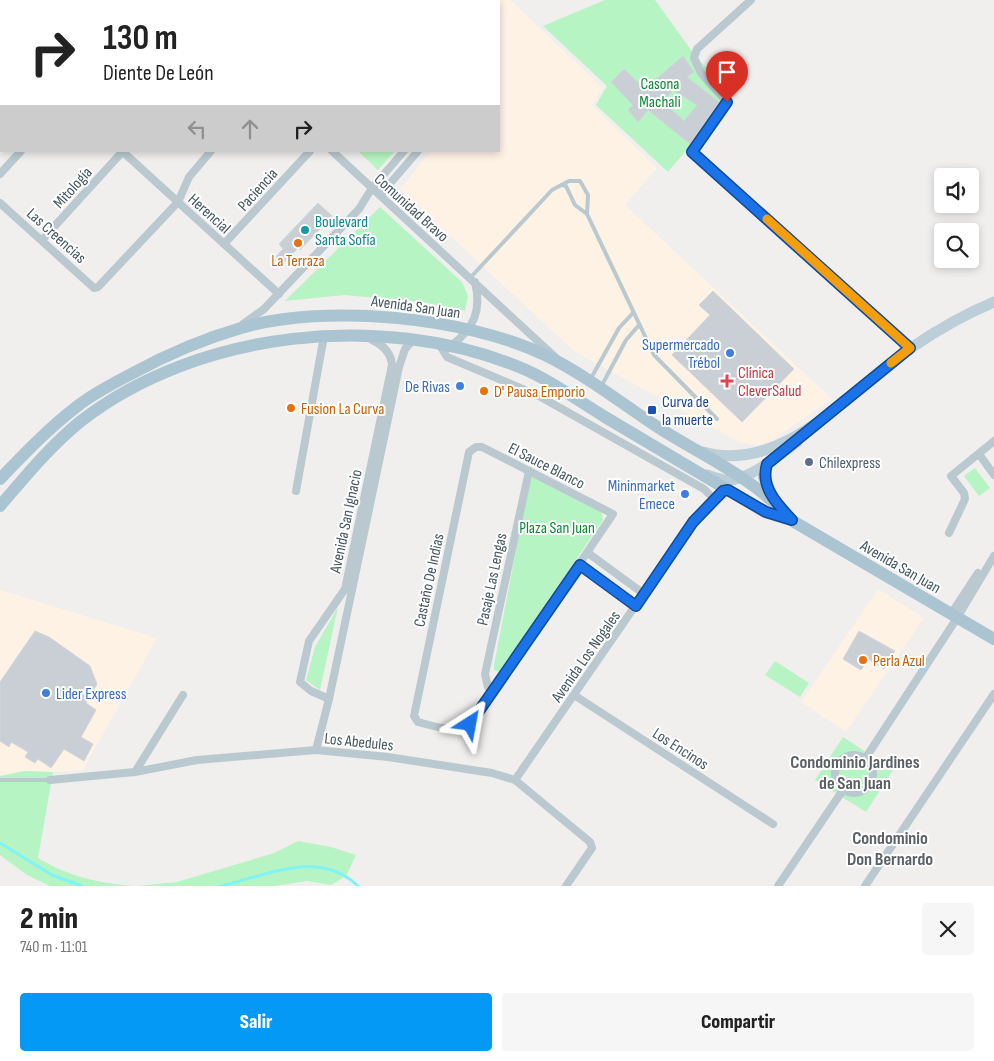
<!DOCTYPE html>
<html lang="es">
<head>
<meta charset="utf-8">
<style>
	body { margin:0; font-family:"Sofia Sans Condensed",sans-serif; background:#f6f6f6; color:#222; height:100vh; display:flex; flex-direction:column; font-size:19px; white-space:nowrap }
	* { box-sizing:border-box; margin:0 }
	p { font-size:16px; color:#767676 }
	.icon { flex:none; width:28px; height:28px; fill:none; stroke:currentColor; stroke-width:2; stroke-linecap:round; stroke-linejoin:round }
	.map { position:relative; height:886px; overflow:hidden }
	.sheet { display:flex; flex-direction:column; background:#fff; flex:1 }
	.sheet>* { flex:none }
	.guide { position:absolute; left:0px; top:0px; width:500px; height:152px; box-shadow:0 2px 8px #0003; background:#fff; color:#222; overflow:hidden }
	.buttons { position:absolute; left:934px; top:168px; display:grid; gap:10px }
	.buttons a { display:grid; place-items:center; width:45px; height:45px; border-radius:5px; background:#fff; box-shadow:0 2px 8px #0003; font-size:25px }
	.pin { position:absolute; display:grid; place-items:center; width:42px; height:42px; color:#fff; margin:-51px -21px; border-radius:50% 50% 50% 0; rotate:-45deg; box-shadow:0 0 5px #0007 }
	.pin .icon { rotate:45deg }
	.me { position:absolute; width:55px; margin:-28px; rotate:34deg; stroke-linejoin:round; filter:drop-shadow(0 0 4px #0008) }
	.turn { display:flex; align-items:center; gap:18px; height:105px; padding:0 20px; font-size:22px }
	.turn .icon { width:65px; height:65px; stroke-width:2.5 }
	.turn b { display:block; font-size:35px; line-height:42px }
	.lanes { display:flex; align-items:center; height:48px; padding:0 20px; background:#0003; justify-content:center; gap:25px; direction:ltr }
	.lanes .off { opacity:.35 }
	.round { display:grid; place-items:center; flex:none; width:52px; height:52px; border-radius:5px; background:#f6f6f6 }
	.headline { display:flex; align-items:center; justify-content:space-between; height:85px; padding:0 20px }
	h1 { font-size:30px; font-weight:800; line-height:38px }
	.primary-button { display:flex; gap:10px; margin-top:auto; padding:10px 20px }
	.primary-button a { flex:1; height:58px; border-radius:5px; background:#0499f5; color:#fff; font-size:20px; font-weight:800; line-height:58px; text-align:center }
	.primary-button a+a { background:#f6f6f6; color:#222 }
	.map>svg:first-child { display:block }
	.commercial { fill:#fef2e5 }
	.green { fill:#b7f4c3 }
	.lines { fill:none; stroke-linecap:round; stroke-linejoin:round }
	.stream { stroke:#7ff3f6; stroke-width:3 }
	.building { fill:#c9cfd4; stroke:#d1d6db; fill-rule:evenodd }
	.service { stroke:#bac9cf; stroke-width:4 }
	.minor { stroke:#bac9cf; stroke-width:8 }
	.secondary { stroke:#bcced8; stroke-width:11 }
	.primary { stroke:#aac5d1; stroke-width:12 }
	.route-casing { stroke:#114b97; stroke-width:12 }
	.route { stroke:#1a73e8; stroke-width:9 }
	.slow { stroke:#f59e0b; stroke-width:9 }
	.culture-dot { fill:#0f9aa8; stroke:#fff; stroke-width:2 }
	.food-dot { fill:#e8710a; stroke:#fff; stroke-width:2 }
	.shop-dot { fill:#3f7fe0; stroke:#fff; stroke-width:2 }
	.health-dot { fill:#e0444e; stroke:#fff; stroke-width:2 }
	.transit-dot { fill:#1a4fb4; stroke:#fff; stroke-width:2 }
	.service-dot { fill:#5c6f8a; stroke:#fff; stroke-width:2 }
	.labels { text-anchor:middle; stroke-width:4; stroke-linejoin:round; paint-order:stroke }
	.park-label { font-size:16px; fill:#0c8834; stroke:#fff }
	.street-label { font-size:16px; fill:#44565e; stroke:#fff }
	.culture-label { font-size:16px; fill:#0d838f; stroke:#fff; text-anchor:start }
	.food-label { font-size:16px; fill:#c56008; stroke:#fff; text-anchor:start }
	.shop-label { font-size:16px; fill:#366cbe; stroke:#fff; text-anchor:end }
	.health-label { font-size:16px; fill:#be3a42; stroke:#fff; text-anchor:start }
	.transit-label { font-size:16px; fill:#164399; stroke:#fff; text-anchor:start }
	.service-label { font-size:16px; fill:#4e5e75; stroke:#fff; text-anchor:start }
	.neighbourhood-label { font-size:18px; font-weight:bold; fill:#5a6064; stroke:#fff }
</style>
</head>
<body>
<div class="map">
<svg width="994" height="886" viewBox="0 0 994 886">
	<rect width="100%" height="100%" fill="#f1eeee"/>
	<!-- commercial -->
	<g class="commercial">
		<path d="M489,0H510L603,88L592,105L657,168L625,205L832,399L771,441L758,445L741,443L574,351L400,189L431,151H499V1Z"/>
		<path d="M878,589L924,618L846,732L801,702Z"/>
		<path d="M0,590L157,638L83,770L53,772L24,771L0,776Z"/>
	</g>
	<!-- green -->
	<g class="green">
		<path d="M605,0H655L691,50L731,97L668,172L596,105L607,86L543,26Z"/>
		<path d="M358,151H395L378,170Z"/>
		<path d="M380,207L462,282L468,296L465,311L422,302L344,295L285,301Z"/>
		<path d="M975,468L990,488L979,496L964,476Z"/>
		<path d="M537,475L601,510L603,520L499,672L494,670V665L529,482L532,477Z"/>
		<path d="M338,607L320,690L306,680L315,647Z"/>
		<path d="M775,661L809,683L800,697L765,675Z"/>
		<path d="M843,737L893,770L866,812L815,780Z"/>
		<path d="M24,771L53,772L38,858C70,877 98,883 134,886H50L27,875L0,855V776Z"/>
		<path d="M298,841L331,847L356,855L346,876L331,885L307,881L275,886H138L177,882L274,853Z"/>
	</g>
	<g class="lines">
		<!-- stream -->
		<g class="stream">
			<path d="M0,843L52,875L82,886"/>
			<path d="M221,886C266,876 319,848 358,886"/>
		</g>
	</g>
	<!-- building -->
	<g class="building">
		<path d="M683,56L694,72L687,77L719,102L690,144L648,110L638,122L628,110L633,105L611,82L624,69L645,89ZM673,90L697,105L684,121L663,102Z"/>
		<path d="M318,203L332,216L300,250L298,248L281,266L274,259L283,249L279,244Z"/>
		<path d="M713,291L794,369L742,422L672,355L710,315L699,305Z"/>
		<path d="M35,631L49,637L90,666L97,684L86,703L96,710L81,737L93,744L84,761L64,749L51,768L38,759L35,763L25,757L28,752L11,742L9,747L0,741V682Z"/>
		<path d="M859,631L895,651L884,669L868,659L861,670L843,659Z"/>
	</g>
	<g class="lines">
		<!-- service -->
		<g class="service">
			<path d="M562,185L566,186L575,205L587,214"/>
			<path d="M470,278L552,190L569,181H580L588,195L587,214L654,355L717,419"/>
			<path d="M590,380L619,328L633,313"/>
			<path d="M602,385L626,340L639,325"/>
			<path d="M0,780H50"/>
		</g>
		<!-- minor -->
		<g class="minor">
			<path d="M169,0L170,1"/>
			<path d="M751,0L697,49L694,58L701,73L727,102L692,152L910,348"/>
			<path d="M0,1L1,2"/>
			<path d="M40,1L41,0"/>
			<path d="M177,1L178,0"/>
			<path d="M196,1L197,0"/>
			<path d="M384,1L387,0"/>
			<path d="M469,1L470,0"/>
			<path d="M481,1V0"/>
			<path d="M0,42L1,43"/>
			<path d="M122,151L279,294"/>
			<path d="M332,151L555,357"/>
			<path d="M0,174L21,151"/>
			<path d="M380,195L418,151"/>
			<path d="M0,203L94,288L98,287L178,202L189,177L211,151"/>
			<path d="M42,240L123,151"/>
			<path d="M224,244L310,151"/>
			<path d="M243,324L264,309L359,209L372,188L404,151"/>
			<path d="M439,344L447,357L539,396L704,489L709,494"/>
			<path d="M451,346C474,328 482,311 475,282"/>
			<path d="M476,447H482L613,514L471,724C459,734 432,726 418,722L414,716L469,452Z"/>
			<path d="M979,454L994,475"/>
			<path d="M296,491L324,336"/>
			<path d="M949,533L965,499L964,493L951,476L994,441"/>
			<path d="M588,553L644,594"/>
			<path d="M580,565L636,606"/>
			<path d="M951,614L978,573"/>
			<path d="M492,692L488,687L485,674L529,471"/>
			<path d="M574,695L773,824"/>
			<path d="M329,699L311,691L300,682L309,641L345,589L392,365C391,353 383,345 372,340"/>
			<path d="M316,750L329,699L399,367L405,349L413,340"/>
			<circle cx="854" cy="774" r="19"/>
			<path d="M865,759L957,618L994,556"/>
			<path d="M135,772L183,695"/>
			<path d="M50,780L135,772L197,760L316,750L388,757L492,773L515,780L590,842L592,848L566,886"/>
			<path d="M515,780L693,522L718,494L728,490"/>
			<path d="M778,886L843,790"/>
			<path d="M865,886L994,694"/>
		</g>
		<!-- secondary -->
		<g class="secondary">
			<path d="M703,452C785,475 850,389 911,348C937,330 965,314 994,302"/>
			<path d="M707,475C713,477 720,480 726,480C748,482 780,454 797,442"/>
		</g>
		<!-- primary -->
		<g class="primary">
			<path d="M767,464L764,477L772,496"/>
			<path d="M0,479C24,454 48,429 75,408C92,394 114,383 133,373C168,354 203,339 241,328C327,303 465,317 545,355C584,374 620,402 656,426C702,456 754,477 791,520"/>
			<path d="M0,506C26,476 50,446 81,421C198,330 383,311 519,367C549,379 577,400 605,417C659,449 712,481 765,512L791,520L994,639"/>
		</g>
	</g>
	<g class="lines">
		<!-- route casing -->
		<g class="route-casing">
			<path id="route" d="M470,724L580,565L636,606L693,522L723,491L728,490L766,512L792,520C777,504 760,487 767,464L910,348L692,152L727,102"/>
		</g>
		<!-- route -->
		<use href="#route" class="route"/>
		<!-- slow -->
		<path class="slow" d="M767,219L910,348L891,363"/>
	</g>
	<!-- markers -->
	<circle class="culture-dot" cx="305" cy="230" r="5"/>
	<g class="food-dot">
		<circle cx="298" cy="243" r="5"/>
		<circle cx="484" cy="391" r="5"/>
		<circle cx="291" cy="408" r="5"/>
		<circle cx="863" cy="660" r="5"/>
	</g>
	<g class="shop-dot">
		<circle cx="730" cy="353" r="5"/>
		<circle cx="460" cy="386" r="5"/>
		<circle cx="685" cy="494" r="5"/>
		<circle cx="46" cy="693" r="5"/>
	</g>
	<path class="health-dot" d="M724.5 373.5h5v5h5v5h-5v5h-5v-5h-5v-5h5z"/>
	<rect class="transit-dot" x="647" y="405" width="10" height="10" rx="2.5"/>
	<circle class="service-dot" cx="809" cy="462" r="5"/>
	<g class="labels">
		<!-- park labels -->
		<g class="park-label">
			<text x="660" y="89">Casona<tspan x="660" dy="18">Machali</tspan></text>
			<text x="557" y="533">Plaza San Juan</text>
		</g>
		<!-- street labels -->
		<g class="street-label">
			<text transform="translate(72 187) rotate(-48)" y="6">Mitología</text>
			<text transform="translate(257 189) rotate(-48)" y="6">Paciencia</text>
			<text transform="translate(412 207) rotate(42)" y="6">Comunidad Bravo</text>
			<text transform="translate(210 213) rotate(42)" y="6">Herencial</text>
			<text transform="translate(57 235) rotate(42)" y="6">Las Creencias</text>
			<text transform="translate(416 306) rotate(8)" y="6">Avenida San Juan</text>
			<text transform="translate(547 465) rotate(27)" y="6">El Sauce Blanco</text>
			<text transform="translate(345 521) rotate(-78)" y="6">Avenida San Ignacio</text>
			<text transform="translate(901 566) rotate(30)" y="6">Avenida San Juan</text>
			<text transform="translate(491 579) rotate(-78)" y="6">Pasaje Las Lengas</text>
			<text transform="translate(428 580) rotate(-78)" y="6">Castaño De Indias</text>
			<text transform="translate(585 656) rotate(-55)" y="6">Avenida Los Nogales</text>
			<text transform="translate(359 741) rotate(6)" y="6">Los Abedules</text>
			<text transform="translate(681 748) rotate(33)" y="6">Los Encinos</text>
		</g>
		<!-- culture labels -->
		<g class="culture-label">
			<text x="315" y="227">Boulevard<tspan x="315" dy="18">Santa Sofía</tspan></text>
		</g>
		<!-- food labels -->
		<g class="food-label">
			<text x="298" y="266" text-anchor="middle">La Terraza</text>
			<text x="494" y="397">D' Pausa Emporio</text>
			<text x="301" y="414">Fusion La Curva</text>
			<text x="873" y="666">Perla Azul</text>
		</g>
		<!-- shop labels -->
		<g class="shop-label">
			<text x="720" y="350">Supermercado<tspan x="720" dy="18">Trébol</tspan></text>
			<text x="450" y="392">De Rivas</text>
			<text x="675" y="491">Mininmarket<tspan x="675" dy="18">Emece</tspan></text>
			<text x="56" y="699" text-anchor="start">Lider Express</text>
		</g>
		<!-- health labels -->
		<g class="health-label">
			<text x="738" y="378">Clínica<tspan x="738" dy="18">CleverSalud</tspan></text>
		</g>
		<!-- transit labels -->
		<g class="transit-label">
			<text x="662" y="407">Curva de<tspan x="662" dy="18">la muerte</tspan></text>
		</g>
		<!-- service labels -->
		<g class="service-label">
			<text x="819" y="468">Chilexpress</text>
		</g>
		<!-- neighbourhood labels -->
		<g class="neighbourhood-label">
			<text x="855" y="768">Condominio Jardines<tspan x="855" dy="21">de San Juan</tspan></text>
			<text x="890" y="844">Condominio<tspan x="890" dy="21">Don Bernardo</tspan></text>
		</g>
	</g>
</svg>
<div class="buttons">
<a><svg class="icon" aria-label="sound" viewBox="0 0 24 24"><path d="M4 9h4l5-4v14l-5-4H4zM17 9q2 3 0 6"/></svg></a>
<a><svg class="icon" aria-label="search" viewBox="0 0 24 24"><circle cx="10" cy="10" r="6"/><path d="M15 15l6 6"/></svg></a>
</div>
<div class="pin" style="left:727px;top:102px;background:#d93025"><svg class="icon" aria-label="arrive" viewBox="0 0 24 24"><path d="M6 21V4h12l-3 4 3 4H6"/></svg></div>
<svg class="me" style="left:470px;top:724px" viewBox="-20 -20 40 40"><path d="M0-17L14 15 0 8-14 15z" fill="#1a73e8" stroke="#fff" stroke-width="4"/></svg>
<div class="guide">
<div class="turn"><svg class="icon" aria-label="right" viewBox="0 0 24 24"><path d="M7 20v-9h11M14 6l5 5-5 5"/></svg><div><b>130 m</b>Diente De León</div></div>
<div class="lanes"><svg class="icon off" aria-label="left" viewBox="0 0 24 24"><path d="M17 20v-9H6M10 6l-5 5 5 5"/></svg><svg class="icon off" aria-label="ahead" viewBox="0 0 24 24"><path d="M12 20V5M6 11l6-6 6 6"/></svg><svg class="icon" aria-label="right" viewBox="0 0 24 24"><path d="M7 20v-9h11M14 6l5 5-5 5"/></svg></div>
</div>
</div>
<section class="sheet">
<div class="headline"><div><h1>2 min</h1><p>740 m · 11:01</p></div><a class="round"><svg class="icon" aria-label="close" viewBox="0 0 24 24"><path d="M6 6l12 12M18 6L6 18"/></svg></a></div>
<div class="primary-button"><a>Salir</a><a>Compartir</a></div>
</section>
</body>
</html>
